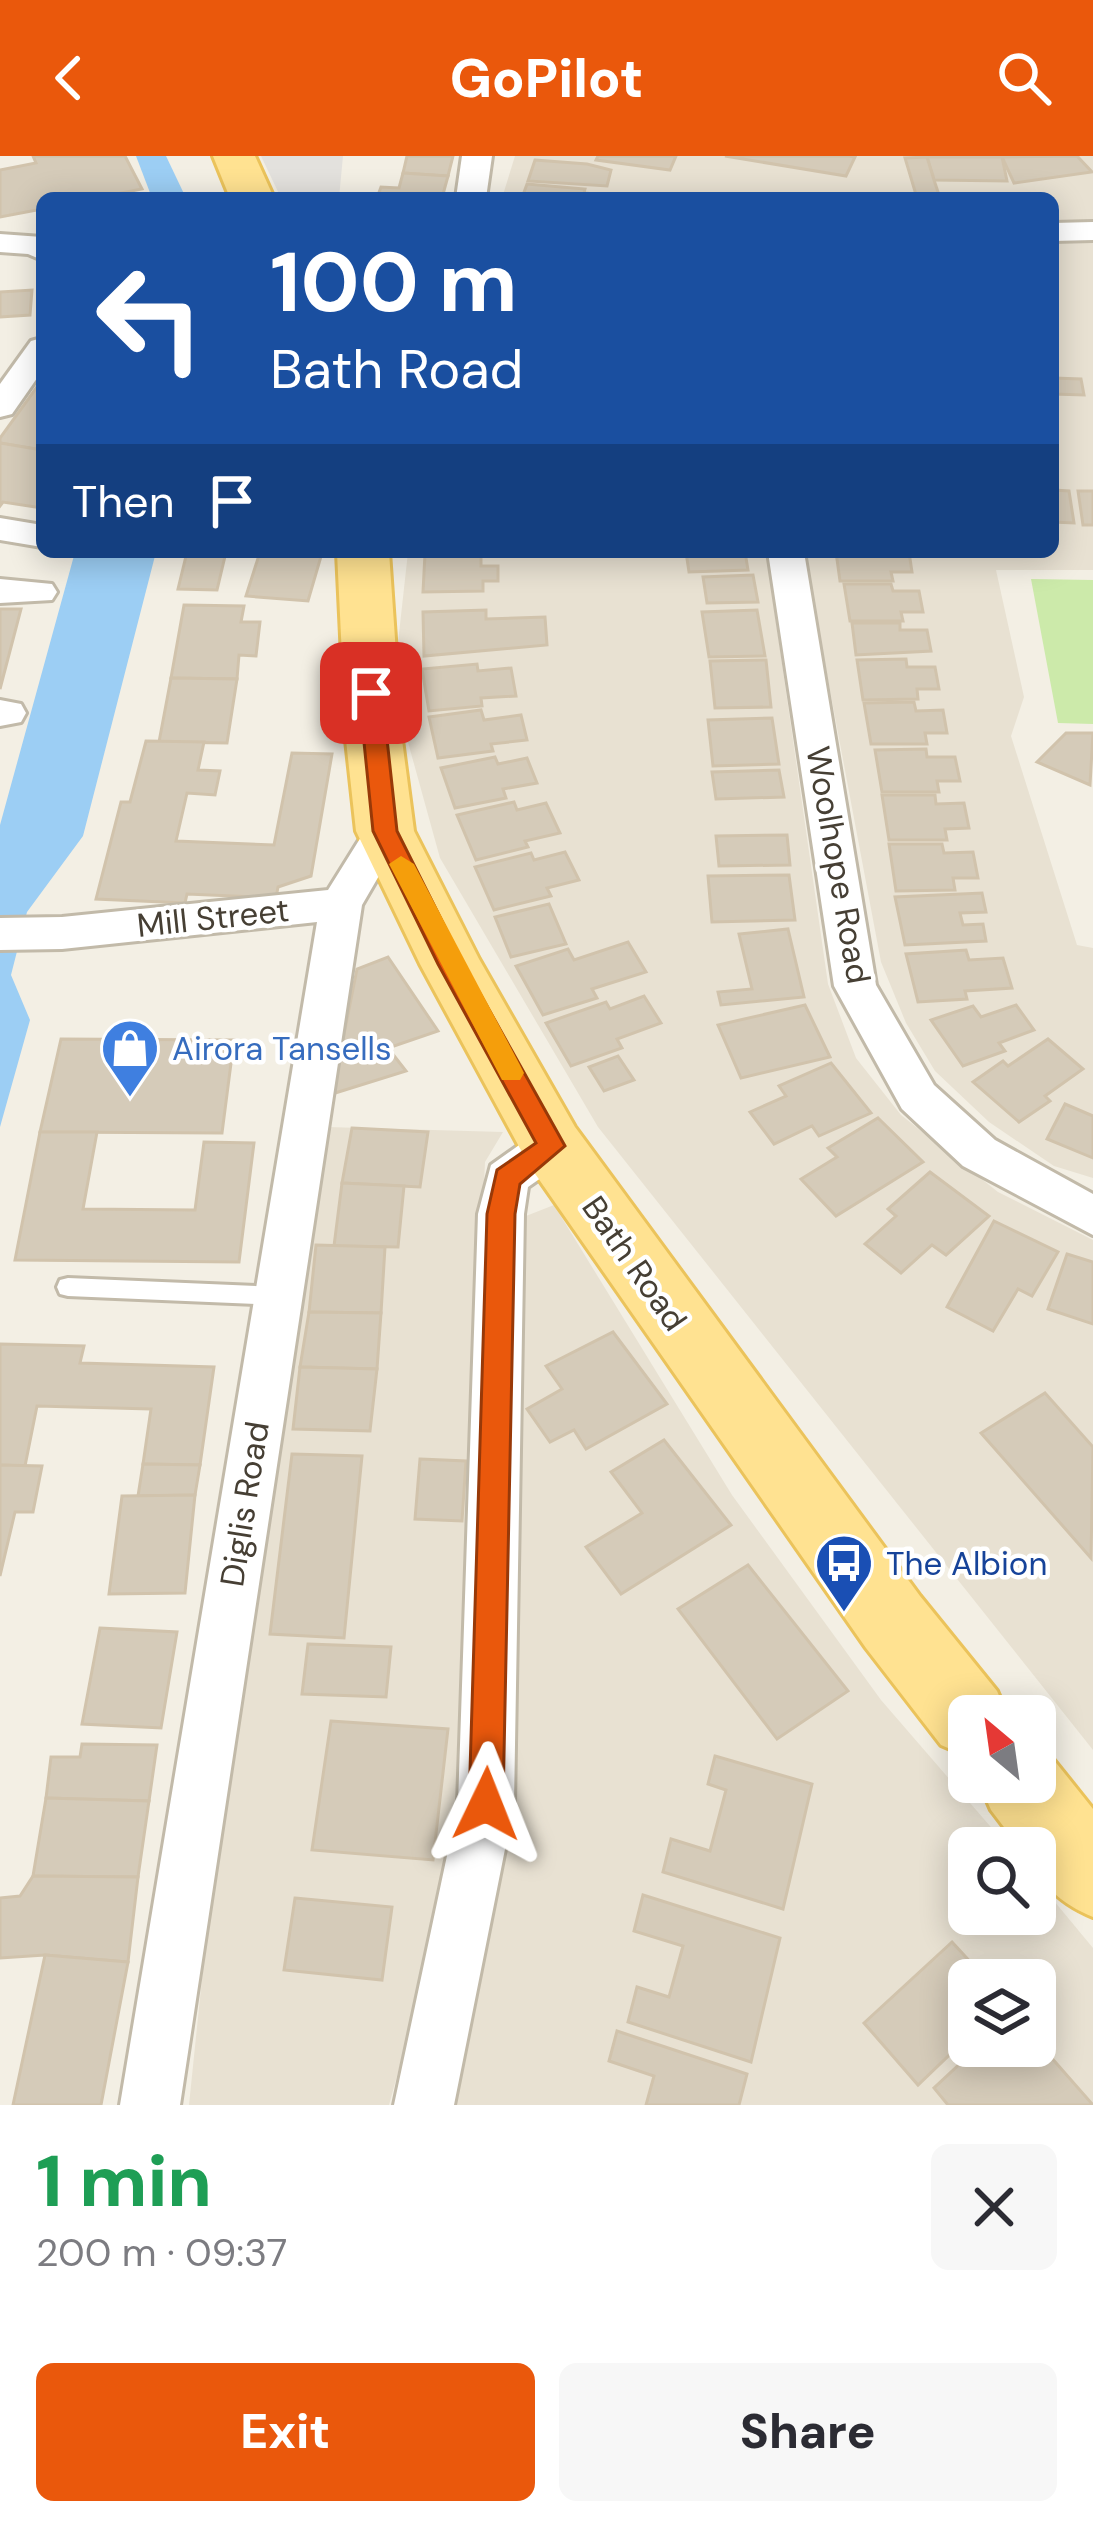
<!DOCTYPE html>
<html lang="en">
<head>
<meta charset="utf-8">
<style>
	body { margin:0; font-family:"DM Sans",sans-serif; background:#f7f7f7; color:#2b2b33; height:100vh; display:flex; flex-direction:column; font-size:45px; white-space:nowrap }
	* { box-sizing:border-box; margin:0 }
	p { font-size:39px; color:#7c7c81 }
	.icon { flex:none; width:66px; height:66px; fill:none; stroke:currentColor; stroke-width:2; stroke-linecap:round; stroke-linejoin:round }
	.map { position:relative; height:1949px; overflow:hidden }
	.drawer { display:flex; flex-direction:column; background:#fff; flex:1 }
	.drawer>* { flex:none }
	.banner { position:absolute; left:36px; top:36px; width:1023px; height:366px; border-radius:18px; box-shadow:0 6px 30px #0003; background:#1a4fa0; color:#fff; overflow:hidden }
	.needle { width:78px; rotate:331deg }
	.buttons { position:absolute; left:948px; top:1539px; display:grid; gap:24px }
	.buttons a { display:grid; place-items:center; width:108px; height:108px; border-radius:18px; background:#fff; box-shadow:0 6px 30px #0003; font-size:60px }
	.pin { position:absolute; display:grid; place-items:center; width:102px; height:102px; color:#fff; margin:-51px; border-radius:24px; box-shadow:0 6px 18px #0006 }
	.me { position:absolute; width:132px; margin:-66px; rotate:2deg; stroke-linejoin:round; filter:drop-shadow(0 0 9px #0008) }
	.turn { display:flex; align-items:center; gap:42px; height:252px; padding:0 36px; font-size:54px }
	.turn .icon { width:156px; height:156px; stroke-width:2.5 }
	.turn b { display:block; font-size:84px; line-height:102px }
	.then { display:flex; align-items:center; height:114px; padding:0 36px; background:#0003; gap:24px; font-size:45px }
	.round { display:grid; place-items:center; flex:none; width:126px; height:126px; border-radius:18px; background:#f7f7f7 }
	.summary { display:flex; align-items:center; justify-content:space-between; height:204px; padding:0 36px }
	h1 { font-size:72px; font-weight:800; line-height:90px; color:#1e9e55 }
	.primary-button { display:flex; gap:24px; margin-top:auto; padding:24px 36px }
	.primary-button a { flex:1; height:138px; border-radius:18px; background:#ea580c; color:#fff; font-size:48px; font-weight:800; line-height:138px; text-align:center }
	.primary-button a+a { background:#f7f7f7; color:#2b2b33 }
	header { display:flex; justify-content:space-between; align-items:center; height:156px; padding:0 36px; background:#ea580c; color:#fff; font-size:54px; font-weight:800 }
	.map>svg:first-child { display:block }
	.residential { fill:#e8e1d2; fill-rule:evenodd }
	.green { fill:#cceaaa }
	.parking { fill:#e3e1dd }
	.water { fill:#9ccef4 }
	.building { fill:#d5cbb9; stroke:#d1c3ac; stroke-width:3 }
	.lines { fill:none; stroke-linecap:round; stroke-linejoin:round }
	.lane-casing { stroke:#c2baa9; stroke-width:6 }
	.street-casing { stroke:#c2baa9; stroke-width:6 }
	.primary-casing { stroke:#ebc35b; stroke-width:6 }
	.lane { fill:#fff; fill-rule:evenodd }
	.street { fill:#fff; fill-rule:evenodd }
	.primary { fill:#ffe291; fill-rule:evenodd }
	.route { fill:#ea580c; stroke:#983908; stroke-width:3 }
	.slow { fill:#f59e0b }
	.labels { text-anchor:middle; stroke-width:9; stroke-linejoin:round; paint-order:stroke }
	.street-label { font-size:33px; fill:#463f34; stroke:#fff }
	.shop-label { font-size:33px; fill:#366cbe; stroke:#fff; text-anchor:start }
	.transit-label { font-size:33px; fill:#164399; stroke:#fff; text-anchor:start }
</style>
</head>
<body>
<header><svg class="icon" aria-label="back" viewBox="0 0 24 24"><path d="M15 5l-7 7 7 7"/></svg>GoPilot<svg class="icon" aria-label="search" viewBox="0 0 24 24"><circle cx="10" cy="10" r="6"/><path d="M15 15l6 6"/></svg></header>
<div class="map">
<svg width="1093" height="1949" viewBox="0 0 1093 1949">
	<rect width="100%" height="100%" fill="#f3efe4"/>
	<!-- residential -->
	<g class="residential">
		<path d="M515,0H1093V414H996L1024,541L1011,580L1077,789L1093,792V1022L1054,1010L989,966L935,915L906,867L881,806L804,396H1053V42H502Z"/>
		<path d="M408,396H766L828,828L856,902L901,959L998,1036L1093,1084V1594L598,971L440,702L393,532Z"/>
		<path d="M327,971L503,976L485,1006L453,1716L389,1949H189L226,1589Z"/>
		<path d="M554,1049L732,1339L881,1544L1009,1692H969V1758H1035V1722L1093,1792V1949H450L516,1245L526,1060ZM969,1824H1035V1890H969Z"/>
	</g>
	<!-- green -->
	<path class="green" d="M1031,423L1093,424V568L1058,567Z"/>
	<!-- parking -->
	<path class="parking" d="M261,0H343L339,42H281Z"/>
	<!-- water -->
	<g class="water">
		<path d="M136,0H166L186,42H152Z"/>
		<path d="M75,396H156L83,680L27,756L11,819L30,864L0,971V669Z"/>
	</g>
	<!-- building -->
	<g class="building">
		<path d="M33,0H125L142,33L96,42H42V53L0,61V14L36,7Z"/>
		<path d="M407,0H453L448,20L403,17Z"/>
		<path d="M598,0H676L670,14L596,4Z"/>
		<path d="M725,0H849L855,1L846,20Z"/>
		<path d="M1077,0L1092,16L1014,27L1002,1Z"/>
		<path d="M927,1H1002L1007,25L934,24Z"/>
		<path d="M927,1L934,24L940,42H917L905,2Z"/>
		<path d="M535,4L587,8L611,14L607,30L528,25Z"/>
		<path d="M403,17L448,20L442,42H377L381,31L399,32Z"/>
		<path d="M527,28L585,33L584,37L606,39L522,42Z"/>
		<path d="M32,134L30,159L0,161V136Z"/>
		<path d="M1053,222L1081,223L1084,239L1053,238Z"/>
		<path d="M42,224V294L0,287V282Z"/>
		<path d="M0,287L42,294V352L3,346L0,350Z"/>
		<path d="M1053,334L1069,335L1074,367L1053,366Z"/>
		<path d="M1078,335H1093V369H1083Z"/>
		<path d="M187,396H226L217,434L178,433Z"/>
		<path d="M260,396L322,397L308,445L246,440Z"/>
		<path d="M686,396H745L748,414L689,416Z"/>
		<path d="M836,396H909L912,416H891L893,425H840Z"/>
		<path d="M425,398H481V410H498V425H483V435L423,436Z"/>
		<path d="M753,419L758,446L707,447L703,421Z"/>
		<path d="M844,428H891L893,435H919L923,456H901L903,465H850Z"/>
		<path d="M184,449L244,450L241,466H260L256,500L239,499L237,523L171,522Z"/>
		<path d="M0,453H21L0,533Z"/>
		<path d="M486,454V463L545,461L547,489L424,500L423,456Z"/>
		<path d="M757,454L765,500L709,501L702,456Z"/>
		<path d="M852,467H900V474H927L931,495L856,499Z"/>
		<path d="M906,503L907,511H935L939,533H917L918,543L863,544L857,504Z"/>
		<path d="M766,504L771,551L715,552L710,505Z"/>
		<path d="M477,508L478,515L511,512L516,540L481,542L482,550L429,555L422,513Z"/>
		<path d="M171,522L237,523L227,587L159,586Z"/>
		<path d="M914,546L916,555L943,554L947,577H925L927,588H871L864,547Z"/>
		<path d="M481,554L484,564L521,559L527,584L491,588L493,595L438,602L429,561Z"/>
		<path d="M772,562L779,608L713,610L708,564Z"/>
		<path d="M1066,577H1093L1090,629L1037,606Z"/>
		<path d="M146,585L204,586L198,614L220,615L215,639L187,637L176,685L274,689L292,597L332,598L311,720L278,731L276,742L187,738L185,747L96,743L121,646H130Z"/>
		<path d="M926,593L927,601H955L960,625H937L939,636H882L875,594Z"/>
		<path d="M495,601L498,608L527,602L537,627L503,633L506,642L455,652L441,612Z"/>
		<path d="M779,614L784,641L716,643L712,616Z"/>
		<path d="M882,639H935L936,648L964,647L969,672L945,673L947,684H889Z"/>
		<path d="M514,646L517,654L546,647L560,677L525,685L528,691L476,704L457,659Z"/>
		<path d="M787,679L790,709L719,710L716,680Z"/>
		<path d="M889,688H942L944,697L973,696L978,722H953L955,734L896,735Z"/>
		<path d="M565,696L579,724L547,732L551,740L494,754L475,711L531,697L534,704Z"/>
		<path d="M789,719L795,764L712,766L708,720Z"/>
		<path d="M982,737L986,756L960,757L963,769L983,768L986,785L905,789L895,741Z"/>
		<path d="M549,748L566,788L511,801L495,761Z"/>
		<path d="M788,773L804,841L721,849L718,836L752,833L739,778Z"/>
		<path d="M628,786L646,816L592,833L597,842L543,859L516,810L568,793L574,804Z"/>
		<path d="M966,794L969,804L1003,802L1012,832L965,835L967,843L918,846L906,798Z"/>
		<path d="M388,801L438,875L388,892L406,915L332,938L357,813Z"/>
		<path d="M644,840L661,867L617,883L622,892L571,910L546,867L606,846L610,853Z"/>
		<path d="M805,849L830,901L741,922L718,869Z"/>
		<path d="M1016,849L1034,874L999,887L1005,895L963,910L931,864L973,850L981,861Z"/>
		<path d="M61,883L234,884L222,977L40,976Z"/>
		<path d="M1048,883L1083,913L1045,940L1050,945L1019,966L973,926L1003,905L1008,910Z"/>
		<path d="M618,900L634,924L604,935L589,911Z"/>
		<path d="M831,907L871,957L819,980L812,970L774,988L750,956L786,940L779,930Z"/>
		<path d="M1065,948L1093,960V1002L1047,983Z"/>
		<path d="M878,962L923,1006L836,1060L801,1023L837,1001L828,992Z"/>
		<path d="M352,972L428,976L420,1031L342,1027Z"/>
		<path d="M40,976H97L83,1053L195,1054L204,986L254,987L239,1106L15,1104Z"/>
		<path d="M930,1016L989,1060L946,1099L932,1089L901,1117L865,1088L896,1060L888,1053Z"/>
		<path d="M342,1027L404,1030L398,1091L334,1090Z"/>
		<path d="M994,1065L1058,1096L1032,1140L1018,1133L993,1175L947,1151Z"/>
		<path d="M316,1089L385,1091L381,1157L309,1156Z"/>
		<path d="M1067,1098L1093,1106V1168L1048,1153Z"/>
		<path d="M309,1156L381,1157L377,1213L300,1211Z"/>
		<path d="M613,1176L667,1248L586,1293L574,1274L550,1286L527,1253L562,1233L546,1210Z"/>
		<path d="M0,1188L84,1190L80,1207L214,1211L200,1309L143,1308L151,1253L37,1250L25,1310L0,1309Z"/>
		<path d="M300,1211L377,1213L370,1275L293,1273Z"/>
		<path d="M1045,1237L1093,1291L1091,1402L981,1277Z"/>
		<path d="M664,1284L731,1369L621,1438L586,1391L642,1357L611,1316Z"/>
		<path d="M292,1298L362,1300L344,1482L270,1478Z"/>
		<path d="M420,1303L466,1305L462,1365L415,1363Z"/>
		<path d="M143,1308L200,1309L195,1339L138,1340Z"/>
		<path d="M0,1309L42,1310L33,1356H15L0,1420Z"/>
		<path d="M195,1339L185,1437L109,1438L122,1340Z"/>
		<path d="M748,1409L848,1535L777,1583L678,1453Z"/>
		<path d="M100,1472L177,1476L161,1572L82,1568Z"/>
		<path d="M308,1488L391,1491L386,1541L302,1538Z"/>
		<path d="M331,1565L448,1573L433,1704L312,1694Z"/>
		<path d="M82,1588L157,1589L149,1645L46,1642L51,1601H80Z"/>
		<path d="M715,1600L812,1628L783,1753L663,1716L671,1683L710,1695L726,1634L708,1628Z"/>
		<path d="M46,1642L149,1645L138,1721L33,1720Z"/>
		<path d="M33,1720L138,1721L128,1806L45,1799L0,1802V1742L20,1740Z"/>
		<path d="M643,1739L780,1782L751,1906L628,1866L637,1831L669,1841L683,1790L634,1775Z"/>
		<path d="M295,1742L392,1751L382,1824L284,1814Z"/>
		<path d="M952,1786L987,1824H969V1880L918,1929L864,1867Z"/>
		<path d="M45,1799L128,1806L101,1949H13Z"/>
		<path d="M617,1875L747,1918L739,1949H646L654,1920L609,1905Z"/>
		<path d="M1035,1883L1093,1949H948L934,1932L979,1890H1035Z"/>
	</g>
	<g class="lines">
		<!-- lane casing -->
		<g class="lane-casing">
			<path id="lane" d="M68,1122L278,1131L286,1133L289,1140L286,1147L278,1149L68,1140L60,1138L57,1131L60,1124Z"/>
		</g>
		<!-- street casing -->
		<g class="street-casing">
			<g id="street">
				<path d="M462,0H492L486,42H456Z"/>
				<path d="M1093,66V84L1053,85V67Z"/>
				<path d="M0,78L42,81V104L28,98L0,96Z"/>
				<path d="M42,182V215L12,258L0,261V228L31,185Z"/>
				<path d="M0,362L42,369V391L0,384Z"/>
				<path d="M768,396H804L876,829L934,929L995,984L1093,1038V1079L963,1010L902,953L834,830Z"/>
				<path d="M0,423L52,428L57,436L52,444L0,447Z"/>
				<path d="M0,544L21,548L26,557L21,566L0,570Z"/>
				<path d="M385,661L399,665L405,675L362,749L180,1949H120L317,766L62,793L0,794V762L62,761L328,734L371,665Z"/>
				<path d="M552,972L568,977L575,990L568,1003L528,1031L524,1058L514,1648L454,1949H394L458,1648L478,1058L491,1009L536,977Z"/>
			</g>
		</g>
		<!-- primary casing -->
		<g class="primary-casing">
			<g id="primary">
				<path d="M213,0H255L274,42H230Z"/>
				<path d="M337,396H389L402,584L414,675L479,803L575,971L920,1440L997,1535L1008,1560H969V1601L941,1589L866,1492L529,1009L420,808L356,675L346,584Z"/>
				<path d="M1035,1592L1049,1598L1093,1653V1761C1062,1748 1035,1728 1035,1692H1020L991,1654L979,1626H1035Z"/>
			</g>
		</g>
		<!-- lane -->
		<use href="#lane" class="lane"/>
		<!-- street -->
		<use href="#street" class="street"/>
		<!-- primary -->
		<use href="#primary" class="primary"/>
	</g>
	<!-- route -->
	<path class="route" d="M371,530L382,537L397,675L463,807L565,990L520,1028L515,1058L503,1648L498,1660L486,1665L474,1660L469,1648L487,1058L497,1014L536,987L438,808L373,675L359,537Z"/>
	<!-- slow -->
	<path class="slow" d="M401,700L414,708L520,909L524,917L520,924H502L389,708Z"/>
	<!-- icons -->
	<defs>
		<g id="shop-pin" transform="scale(3)"><path d="M0 17L-7.5 6A9.5 9.5 0 1 1 7.5 6Z" fill="#3f7fe0" stroke="#fff"/><path d="M-5-2.5h2.3a2.7 3.5 0 0 1 5.4 0H5L5.5 6h-11ZM-1.5-2.5h3a1.5 2.3 0 0 0-3 0Z" fill="#fff"/></g>
		<g id="bus-pin" transform="scale(3)"><path d="M0 17L-7.5 6A9.5 9.5 0 1 1 7.5 6Z" fill="#1a4fb4" stroke="#fff"/><path d="M-5-6H5V4H4V6H2V4H-2V6H-4V4H-5ZM-3.5-4V0h7V-4ZM-3.5 1.2v1.5H-2V1.2ZM2 1.2v1.5H3.5V1.2Z" fill="#fff"/></g>
	</defs>
	<g fill-rule="evenodd">
		<use href="#shop-pin" x="130" y="892"/>
		<use href="#bus-pin" x="844" y="1407"/>
	</g>
	<g class="labels">
		<!-- street labels -->
		<g class="street-label">
			<text transform="translate(839 709) rotate(80)" y="12">Woolhope Road</text>
			<text transform="translate(213 761) rotate(-6)" y="12">Mill Street</text>
			<text transform="translate(635 1107) rotate(55)" y="12">Bath Road</text>
			<text transform="translate(244 1348) rotate(-81)" y="12">Diglis Road</text>
		</g>
		<!-- shop labels -->
		<g class="shop-label">
			<text x="172" y="904">Airora Tansells</text>
		</g>
		<!-- transit labels -->
		<g class="transit-label">
			<text x="886" y="1419">The Albion</text>
		</g>
	</g>
</svg>
<div class="buttons">
<a><svg class="needle" viewBox="-14 -14 28 28"><path d="M0-13l5 13h-10z" fill="#e53935"/><path d="M0 13l5-13h-10z" fill="#7c7c81"/></svg></a>
<a><svg class="icon" aria-label="search" viewBox="0 0 24 24"><circle cx="10" cy="10" r="6"/><path d="M15 15l6 6"/></svg></a>
<a><svg class="icon" aria-label="layers" viewBox="0 0 24 24"><path d="M12 4l9 5-9 5-9-5zM3 14l9 5 9-5"/></svg></a>
</div>
<div class="pin" style="left:371px;top:537px;background:#d93025"><svg class="icon" aria-label="arrive" viewBox="0 0 24 24"><path d="M6 21V4h12l-3 4 3 4H6"/></svg></div>
<svg class="me" style="left:486px;top:1648px" viewBox="-20 -20 40 40"><path d="M0-17L14 15 0 8-14 15z" fill="#ea580c" stroke="#fff" stroke-width="4"/></svg>
<div class="banner">
<div class="turn"><svg class="icon" aria-label="left" viewBox="0 0 24 24"><path d="M17 20v-9H6M10 6l-5 5 5 5"/></svg><div><b>100 m</b>Bath Road</div></div>
<div class="then">Then<svg class="icon" aria-label="arrive" viewBox="0 0 24 24"><path d="M6 21V4h12l-3 4 3 4H6"/></svg></div>
</div>
</div>
<section class="drawer">
<div class="summary"><div><h1>1 min</h1><p>200 m · 09:37</p></div><a class="round"><svg class="icon" aria-label="close" viewBox="0 0 24 24"><path d="M6 6l12 12M18 6L6 18"/></svg></a></div>
<div class="primary-button"><a>Exit</a><a>Share</a></div>
</section>
</body>
</html>
